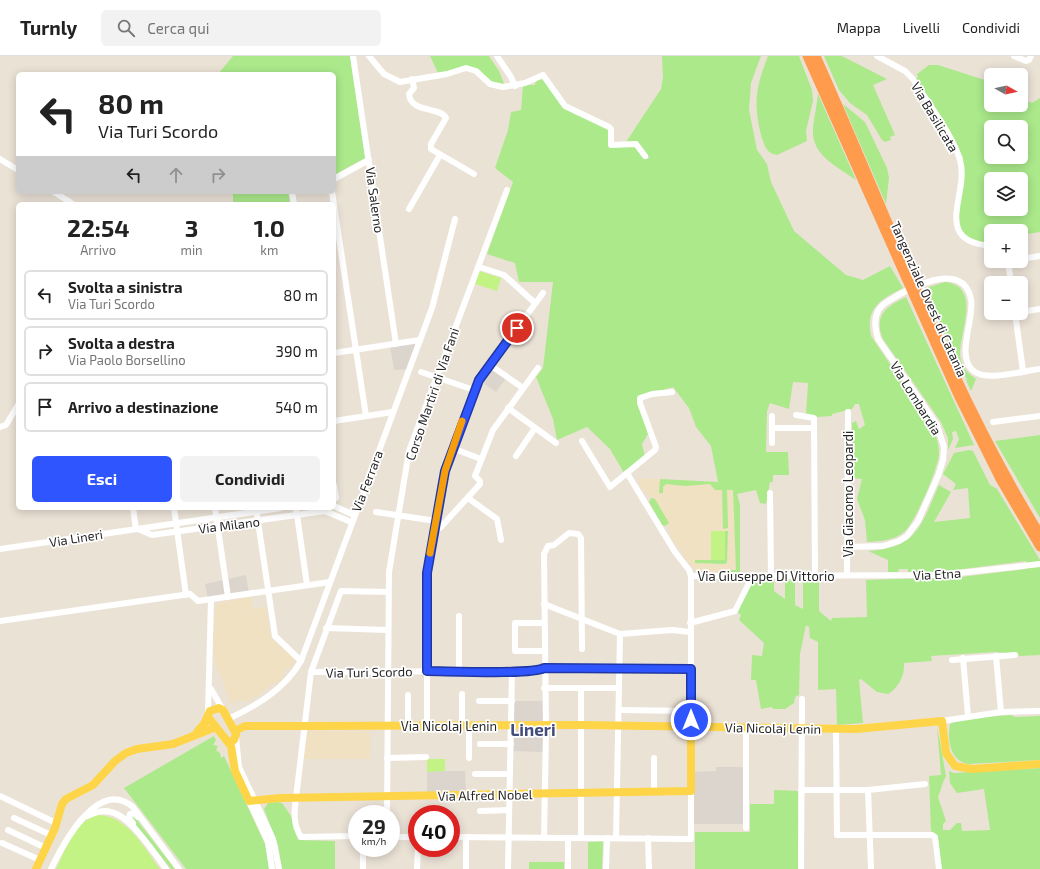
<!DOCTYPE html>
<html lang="it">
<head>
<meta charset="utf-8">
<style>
	body { margin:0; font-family:"Exo 2",sans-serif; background:#f2f2f2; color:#222; height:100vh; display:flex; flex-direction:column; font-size:15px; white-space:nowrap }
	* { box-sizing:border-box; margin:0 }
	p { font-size:13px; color:#767676 }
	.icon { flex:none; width:22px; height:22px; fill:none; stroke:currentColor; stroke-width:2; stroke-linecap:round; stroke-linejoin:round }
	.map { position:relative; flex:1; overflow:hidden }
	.sheet { position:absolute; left:16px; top:146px; width:320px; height:308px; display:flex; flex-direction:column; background:#fff; border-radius:6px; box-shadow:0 2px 10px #0003 }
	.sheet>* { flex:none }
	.hud { position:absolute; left:16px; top:16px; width:320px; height:122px; border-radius:6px; box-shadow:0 2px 10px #0003; background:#fff; color:#222; overflow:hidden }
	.needle { width:26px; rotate:98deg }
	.controls { position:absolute; left:984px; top:12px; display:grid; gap:8px }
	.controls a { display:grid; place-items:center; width:44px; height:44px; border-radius:6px; background:#fff; box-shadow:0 2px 10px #0003; font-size:20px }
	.speed { position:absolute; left:348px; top:749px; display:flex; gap:8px; font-size:20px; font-weight:700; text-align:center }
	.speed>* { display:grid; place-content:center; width:52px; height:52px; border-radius:50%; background:#fff; box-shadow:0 2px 10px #0003; line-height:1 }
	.speed small { font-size:10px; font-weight:400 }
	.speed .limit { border:6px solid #d22; background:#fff; color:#111 }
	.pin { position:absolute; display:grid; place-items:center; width:34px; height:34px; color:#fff; margin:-17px; border:2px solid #fff; border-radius:50%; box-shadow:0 1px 4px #0007 }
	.me { position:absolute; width:44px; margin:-22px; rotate:0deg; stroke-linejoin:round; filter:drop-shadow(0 0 3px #0008) }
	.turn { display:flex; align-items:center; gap:14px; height:84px; padding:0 16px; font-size:18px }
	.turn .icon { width:52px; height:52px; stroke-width:2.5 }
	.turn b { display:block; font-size:28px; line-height:34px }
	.lanes { display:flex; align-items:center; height:38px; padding:0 16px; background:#0003; justify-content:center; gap:20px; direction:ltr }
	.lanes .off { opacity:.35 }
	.eta { display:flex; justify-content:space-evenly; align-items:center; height:68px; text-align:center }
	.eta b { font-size:24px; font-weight:700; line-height:28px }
	.action { display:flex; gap:8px; margin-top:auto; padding:8px 16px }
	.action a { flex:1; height:46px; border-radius:6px; background:#2f55ff; color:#fff; font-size:16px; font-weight:700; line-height:46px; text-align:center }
	.action a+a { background:#f2f2f2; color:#222 }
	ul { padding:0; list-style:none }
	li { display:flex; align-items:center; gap:12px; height:50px; margin:0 8px 6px; padding:0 8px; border:2px solid #e0e0e0; border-radius:6px }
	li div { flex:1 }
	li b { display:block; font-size:15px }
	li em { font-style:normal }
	header { display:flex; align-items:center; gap:24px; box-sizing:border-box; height:56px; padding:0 20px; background:#fff; border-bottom:1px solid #e0e0e0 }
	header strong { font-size:19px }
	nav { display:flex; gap:22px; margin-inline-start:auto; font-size:14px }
	.search { width:280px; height:36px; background:#f2f2f2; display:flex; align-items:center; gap:10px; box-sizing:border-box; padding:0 14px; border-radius:6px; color:#767676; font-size:15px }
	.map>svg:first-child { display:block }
	.education { fill:#f0e1c2 }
	.green { fill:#abe98b; fill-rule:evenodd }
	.pitch { fill:#c3f285 }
	.plaza { fill:#dbd5cd }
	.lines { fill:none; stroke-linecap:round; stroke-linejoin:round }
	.minor { stroke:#fff; stroke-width:6 }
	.major { stroke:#fed548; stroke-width:8 }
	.highway { stroke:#ff9b4d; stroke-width:9 }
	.route-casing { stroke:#1f37a6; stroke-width:10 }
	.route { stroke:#2f55ff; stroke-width:7 }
	.slow { stroke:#f59e0b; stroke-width:7 }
	.labels { text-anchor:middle; stroke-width:3.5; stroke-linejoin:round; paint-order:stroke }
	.street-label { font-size:13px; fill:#272727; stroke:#fff }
	.district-label { font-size:17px; font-weight:bold; fill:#434d7b; stroke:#fff }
</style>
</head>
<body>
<header>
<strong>Turnly</strong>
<div class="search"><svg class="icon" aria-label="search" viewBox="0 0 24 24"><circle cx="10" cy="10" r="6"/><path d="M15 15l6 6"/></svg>Cerca qui</div>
<nav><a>Mappa</a><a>Livelli</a><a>Condividi</a></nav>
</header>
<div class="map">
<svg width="1040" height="813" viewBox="0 0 1040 813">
	<rect width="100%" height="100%" fill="#ebe2d6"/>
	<!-- education -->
	<g class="education">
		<path d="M638,422L734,427L740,449V516H698L694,513L682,500L683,496L681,493L679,494L669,478L671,477L666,469L664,470L649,446L651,442L647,437L642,434L639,429Z"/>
		<path d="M251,541L253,553L266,551L271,582L296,604L291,613H286L283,616L284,621L279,627L275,626L259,639L247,646L236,643L235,649L232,650L213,601L215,551L220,546Z"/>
		<path d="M308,674H330L332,676L353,674L356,677L360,674L370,675V703H304Z"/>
	</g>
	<!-- green -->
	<g class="green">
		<path d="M233,0H350L365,102L334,119V18H218Z"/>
		<path d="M430,0H489L499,15L505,30L489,26L476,13L438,17Z"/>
		<path d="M662,0H761L751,27L749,54L757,94L767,108L771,126L794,175L846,219L863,224L890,210L903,232C881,243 865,252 871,280L931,369C936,378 939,388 939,398C938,413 915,467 904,476C893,485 881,485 867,486L865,464L857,443L862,423L852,422V367L856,365L859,373L865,369L859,348H855L852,353L832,358V360L817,361L806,358L808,327L793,326L789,353L770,347L767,355L766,396H788L789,419H773V426H770L766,448L760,447L756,434L737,438L740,449V516H718L722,514H736L733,434H727L728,472L723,473L722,434H715L710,428L685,430L666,428L663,431V437H659L660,423L718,426L711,390L696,371L689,352L673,331L638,342L648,378L642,388L645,401L624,417L610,393L587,371L557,384L553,363L536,321L543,312L553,226H519L515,207L487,198L513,126L495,112L508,74L511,56L521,54L523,29H535L536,24L540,22L546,24L565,51L607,72L609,75V87L634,90L645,103H648L649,101C640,91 641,84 626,86L661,33L663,21Z"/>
		<path d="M768,0H799L812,34L813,45L806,75L807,85L777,99C766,98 764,88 761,79C753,46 756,31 768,0Z"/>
		<path d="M824,0H842L887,23L873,29L895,79L890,81L891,84L885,86L882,84L867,59L850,47L839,34Z"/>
		<path d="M929,9H938L991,26V49H1021V35L1024,36L1027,45L1032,47L1040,42V176L1027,178V181L1021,182V175H991V189L971,185L961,174L958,158L963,100L961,99L915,23L918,21L917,18ZM991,71H1021V101H991ZM991,123H1021V153H991Z"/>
		<path d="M818,38L856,124C837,110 811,100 813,72C814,61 817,49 818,38Z"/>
		<path d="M843,48L865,66L887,112L889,122L886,148Z"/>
		<path d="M233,136H288L290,148H233Z"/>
		<path d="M945,226C985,231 956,281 961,304C963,313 969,318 976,323L971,335L966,324L967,323L963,318L927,238L929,231Z"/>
		<path d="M906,241L974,389L955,392L959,383L956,375L952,376L953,383L948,394V382L941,366L883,283C873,259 887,250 906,241Z"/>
		<path d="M1040,379V462L995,385Z"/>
		<path d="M969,394L973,395L990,429L997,433L1040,504V599L1019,600L1018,598L995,596L931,600L932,605L904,607C905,620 898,632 888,638L877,636L861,623L859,624L863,667L837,669L836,633L818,634V586L810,582L809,571L806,569L800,598L799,639L795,641L794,647L785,653H773L772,651L761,653L756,624H751L752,599L762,600L764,587L739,564L741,559L737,556L754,523H774V535L785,543V525L795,524V549L803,553V524H819V555L831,565L832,562L867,561L866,524L961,521L1026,513V505L940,516H908V513H899L898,516H888V504L868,495C918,492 921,469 939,429L951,436L934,466L970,462L968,432L953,434L956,428L943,418L954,397Z"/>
		<path d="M651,442L655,443L669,467L665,470L662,469L649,446Z"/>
		<path d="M725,475H728L727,507L724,508L695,507V504H725Z"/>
		<path d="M1011,659L1015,661L1040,660V704L969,708C950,706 947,683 950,668L962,663Z"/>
		<path d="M937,670L946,720C942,727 941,734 938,741L946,765L943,768V774H950L957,767H961L962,775L990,774L984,733L957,737L950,727L949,715L954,717L1040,712V813H940L936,779L931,775L929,720L941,719Z"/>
		<path d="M214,680L216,684L213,689L218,690L216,694L220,697L221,702L224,700L265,788L269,813H186L124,732Z"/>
		<path d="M774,734L798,735V813H695V776H750V748H774Z"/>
		<path d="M277,746L282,747L291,760L298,784L335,785V813H282L278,789L264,753L268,747Z"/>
		<path d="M133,759L175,813H171L130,761Z"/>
		<path d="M603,785L602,813H588V786Z"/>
		<rect x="529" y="806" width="35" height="7"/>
	</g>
	<!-- pitch -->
	<g class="pitch">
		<path d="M479,215L501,222L497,235L475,228Z"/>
		<rect x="711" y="475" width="14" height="29"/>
		<path d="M427,703H445V717L427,716Z"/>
		<path d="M98,759C128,760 144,792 160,813H56C67,792 73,766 98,759Z"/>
	</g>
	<!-- plaza -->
	<g class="plaza">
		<path d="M420,284L409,313L394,314L390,289Z"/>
		<path d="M490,309L507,321L496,336L479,324Z"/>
		<path d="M246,519L249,538L208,544L205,528Z"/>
		<path d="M512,645H544L545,696L510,695Z"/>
		<path d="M716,711H746V768H691L690,716L716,715Z"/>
		<path d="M445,715H465L466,739L427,740V716Z"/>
	</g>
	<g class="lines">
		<!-- minor -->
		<g class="minor">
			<path d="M353,0L396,288"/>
			<path d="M369,0L384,18L400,26L447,18L466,12L476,15L490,28L503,31L525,27L543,19L565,50L609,71L611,73V89L636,88L645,100"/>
			<path d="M497,0L511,21L515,30"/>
			<path d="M877,0L905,15L913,23C927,46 953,79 960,104C970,138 930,185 991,190"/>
			<path d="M1014,0L1026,5L1029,4L1031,0"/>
			<path d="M412,23L414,32L409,38C411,58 440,50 446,62L431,88V93L474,118"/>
			<path d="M0,103L18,114"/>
			<path d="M334,123L369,104"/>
			<path d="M54,136L73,148"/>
			<path d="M292,136L294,148"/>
			<path d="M332,136L366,360"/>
			<path d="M409,153L440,99"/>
			<path d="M1021,203L1040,200"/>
			<path d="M1008,205L1011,227"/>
			<path d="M479,211L504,219L535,247"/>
			<path d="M1021,256L1040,253"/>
			<path d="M1015,257L1023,315"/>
			<path d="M334,297L420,284"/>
			<path d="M490,309L523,332"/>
			<path d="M421,316L474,334"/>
			<path d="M672,336L652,338L640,342V347L656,391L655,394L627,417L675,496L689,514L691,520"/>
			<path d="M508,352L556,387"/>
			<path d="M796,359L814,362L815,519"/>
			<path d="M334,365L393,356"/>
			<path d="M993,366L1040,360"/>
			<path d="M0,371L6,369L18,349"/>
			<path d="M772,372H814"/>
			<path d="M582,385L610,431L627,417"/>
			<path d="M772,387V360"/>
			<path d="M452,392L481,403"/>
			<path d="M516,400L535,372"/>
			<path d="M334,429L336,442L334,443"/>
			<path d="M770,437L771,519"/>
			<path d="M468,442L497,463L501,484"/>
			<path d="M334,450L354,459"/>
			<path d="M133,452L136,473"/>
			<path d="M174,452L186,539"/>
			<path d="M215,452L228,541"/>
			<path d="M256,452L275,580L301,605"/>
			<path d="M296,452L307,529"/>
			<path d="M376,456L436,465"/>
			<path d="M138,473L152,479L325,455L351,466"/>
			<path d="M434,474L440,472L480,428V425L475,420L493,374L538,312"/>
			<path d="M848,491L883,490L899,485L907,480L918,465L938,420L943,404L944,391L937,369L878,283C874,270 873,254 887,246C907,233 963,202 971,243C975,264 954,302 975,316C989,325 1023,315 1040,313"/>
			<path d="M0,493L281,452"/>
			<path d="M847,519L848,356"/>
			<path d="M190,538L198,545L330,526"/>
			<path d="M544,548L620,578L672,574L690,576"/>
			<path d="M0,565L190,538"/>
			<path d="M544,567H515V595H544"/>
			<path d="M690,567L735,555L753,519"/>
			<path d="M326,572L388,574"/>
			<path d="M996,600L1001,656"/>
			<path d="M963,602L968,660"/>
			<path d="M952,604L1015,599"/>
			<path d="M459,615V560"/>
			<path d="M311,616L512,615H540L544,612L691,613"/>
			<path d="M544,632H619"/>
			<path d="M581,632V782"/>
			<path d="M211,633L223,654"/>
			<path d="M462,638V670"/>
			<path d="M479,645H512"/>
			<path d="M619,654L691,655"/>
			<path d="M208,657L211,544"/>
			<path d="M228,663C256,650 285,633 301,605L432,252L455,163"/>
			<path d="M942,665L1001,656L1040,655"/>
			<path d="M408,670V639"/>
			<path d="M427,670V517L445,415L479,324L543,237"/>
			<path d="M691,670V520L941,519L1040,508"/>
			<path d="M836,672L837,779H932L935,781L939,813"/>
			<path d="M236,681L239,711L273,783L279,813"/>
			<path d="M480,688H511"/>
			<path d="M387,702L426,701"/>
			<path d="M469,702V670"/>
			<path d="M475,718H510"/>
			<path d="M801,734H868L925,728"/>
			<path d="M868,734L871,813"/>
			<path d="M654,736V702"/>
			<path d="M0,740L56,767"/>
			<path d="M249,745L268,786L272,813"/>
			<path d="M480,755L509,754"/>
			<path d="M387,758L389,516L409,395L507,134"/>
			<path d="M87,760C96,756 104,753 114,757C131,762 155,798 166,813"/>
			<path d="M14,762L51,779"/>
			<path d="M133,767L129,762L130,758L133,757L138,761"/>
			<path d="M746,772V671"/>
			<path d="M8,774L46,792"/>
			<path d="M357,780L301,781C293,768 294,757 296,742L311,616L341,535L388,536"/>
			<path d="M391,781H417"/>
			<path d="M451,781L691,783V735"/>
			<path d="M544,782L546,673L544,498L548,490L554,489L569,477L578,478L581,482L582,593"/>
			<path d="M568,782V813"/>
			<path d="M616,782L620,578"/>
			<path d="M648,782L649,813"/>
			<path d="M2,787L40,804"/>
			<path d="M363,792V813"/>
			<path d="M51,813C63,788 98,721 133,751L179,813"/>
			<path d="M417,813L418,792"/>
			<path d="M466,813V781"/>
			<path d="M508,813L512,615"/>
			<path d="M606,813L607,782"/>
			<path d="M801,813L802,643"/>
		</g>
		<!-- major -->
		<g class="major">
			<path d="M208,661L231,690L235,715L249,745L280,742L691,735V670"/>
			<path d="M235,675L245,670H301L582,669L856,673L942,665L946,697L955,710L972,713L1040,708"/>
			<path d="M197,676L204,668L210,655L219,652L223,654L236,678L234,684L228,686"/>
			<path d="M36,813L55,772L62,748L66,743L93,729L115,705L126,697L137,693L173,688L216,671"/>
		</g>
		<!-- highway -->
		<g class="highway">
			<path d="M807,0L958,339L1000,423L1040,491"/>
			<path d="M816,0C888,159 948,329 1040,478"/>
		</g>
	</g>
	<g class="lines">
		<!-- route casing -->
		<g class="route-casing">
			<path id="route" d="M517,272L479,324L445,415L427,517V615C447,615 531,619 544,612L691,613V664"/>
		</g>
		<!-- route -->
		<use href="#route" class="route"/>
		<!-- slow -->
		<path class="slow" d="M430,497L445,415L462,365"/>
	</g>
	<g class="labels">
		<!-- street labels -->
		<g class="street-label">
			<text transform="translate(935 61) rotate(59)" y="5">Via Basilicata</text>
			<text transform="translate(375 144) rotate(82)" y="5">Via Salerno</text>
			<text transform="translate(929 243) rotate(66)" y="5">Tangenziale Ovest di Catania</text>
			<text transform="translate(432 338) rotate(-71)" y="5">Corso Martiri di Via Fani</text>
			<text transform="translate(916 342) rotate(58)" y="5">Via Lombardia</text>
			<text transform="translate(367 425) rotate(-69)" y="5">Via Ferrara</text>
			<text transform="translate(848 438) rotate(-90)" y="5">Via Giacomo Leopardi</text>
			<text transform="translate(229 469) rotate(-7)" y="5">Via Milano</text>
			<text transform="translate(76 482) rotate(-9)" y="5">Via Lineri</text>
			<text transform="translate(937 518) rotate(-3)" y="5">Via Etna</text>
			<text x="766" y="525">Via Giuseppe Di Vittorio</text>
			<text transform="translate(369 616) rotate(-1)" y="5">Via Turi Scordo</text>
			<text x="449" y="675">Via Nicolaj Lenin</text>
			<text transform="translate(773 672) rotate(1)" y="5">Via Nicolaj Lenin</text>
			<text transform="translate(485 739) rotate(-1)" y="5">Via Alfred Nobel</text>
		</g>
		<!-- district labels -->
		<g class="district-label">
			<text x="533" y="680">Lineri</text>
		</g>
	</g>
</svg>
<div class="controls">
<a><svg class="needle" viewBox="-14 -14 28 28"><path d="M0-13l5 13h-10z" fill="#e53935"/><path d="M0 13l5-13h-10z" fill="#767676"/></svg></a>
<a><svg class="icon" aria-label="search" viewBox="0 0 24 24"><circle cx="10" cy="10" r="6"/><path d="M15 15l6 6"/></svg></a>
<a><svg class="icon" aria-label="layers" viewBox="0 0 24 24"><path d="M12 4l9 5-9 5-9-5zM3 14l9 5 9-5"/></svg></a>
<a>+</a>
<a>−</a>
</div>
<div class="speed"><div>29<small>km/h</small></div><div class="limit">40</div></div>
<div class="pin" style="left:517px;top:272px;background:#d93025"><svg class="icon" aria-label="arrive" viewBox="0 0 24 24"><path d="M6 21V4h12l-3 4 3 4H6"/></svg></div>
<svg class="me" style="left:691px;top:664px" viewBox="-20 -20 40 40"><circle r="17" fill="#2f55ff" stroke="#fff" stroke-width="3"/><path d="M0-11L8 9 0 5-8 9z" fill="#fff"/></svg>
<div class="hud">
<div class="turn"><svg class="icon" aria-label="left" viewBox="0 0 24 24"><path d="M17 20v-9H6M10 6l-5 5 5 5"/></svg><div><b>80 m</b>Via Turi Scordo</div></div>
<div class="lanes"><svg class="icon" aria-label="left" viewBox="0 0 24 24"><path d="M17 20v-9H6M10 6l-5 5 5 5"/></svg><svg class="icon off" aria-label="ahead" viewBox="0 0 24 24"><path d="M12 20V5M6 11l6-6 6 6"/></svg><svg class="icon off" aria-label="right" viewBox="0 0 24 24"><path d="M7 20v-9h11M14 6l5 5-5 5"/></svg></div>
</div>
<section class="sheet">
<div class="eta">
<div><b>22:54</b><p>Arrivo</p></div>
<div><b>3</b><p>min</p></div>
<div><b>1.0</b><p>km</p></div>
</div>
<ul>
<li><svg class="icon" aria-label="left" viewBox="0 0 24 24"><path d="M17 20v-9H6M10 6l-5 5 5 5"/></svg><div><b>Svolta a sinistra</b><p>Via Turi Scordo</p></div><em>80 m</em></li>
<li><svg class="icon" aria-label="right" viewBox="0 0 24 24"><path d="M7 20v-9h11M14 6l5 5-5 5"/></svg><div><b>Svolta a destra</b><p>Via Paolo Borsellino</p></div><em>390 m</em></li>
<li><svg class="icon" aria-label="arrive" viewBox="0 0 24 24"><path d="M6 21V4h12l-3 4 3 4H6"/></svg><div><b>Arrivo a destinazione</b></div><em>540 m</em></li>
</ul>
<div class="action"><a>Esci</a><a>Condividi</a></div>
</section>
</div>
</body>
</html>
